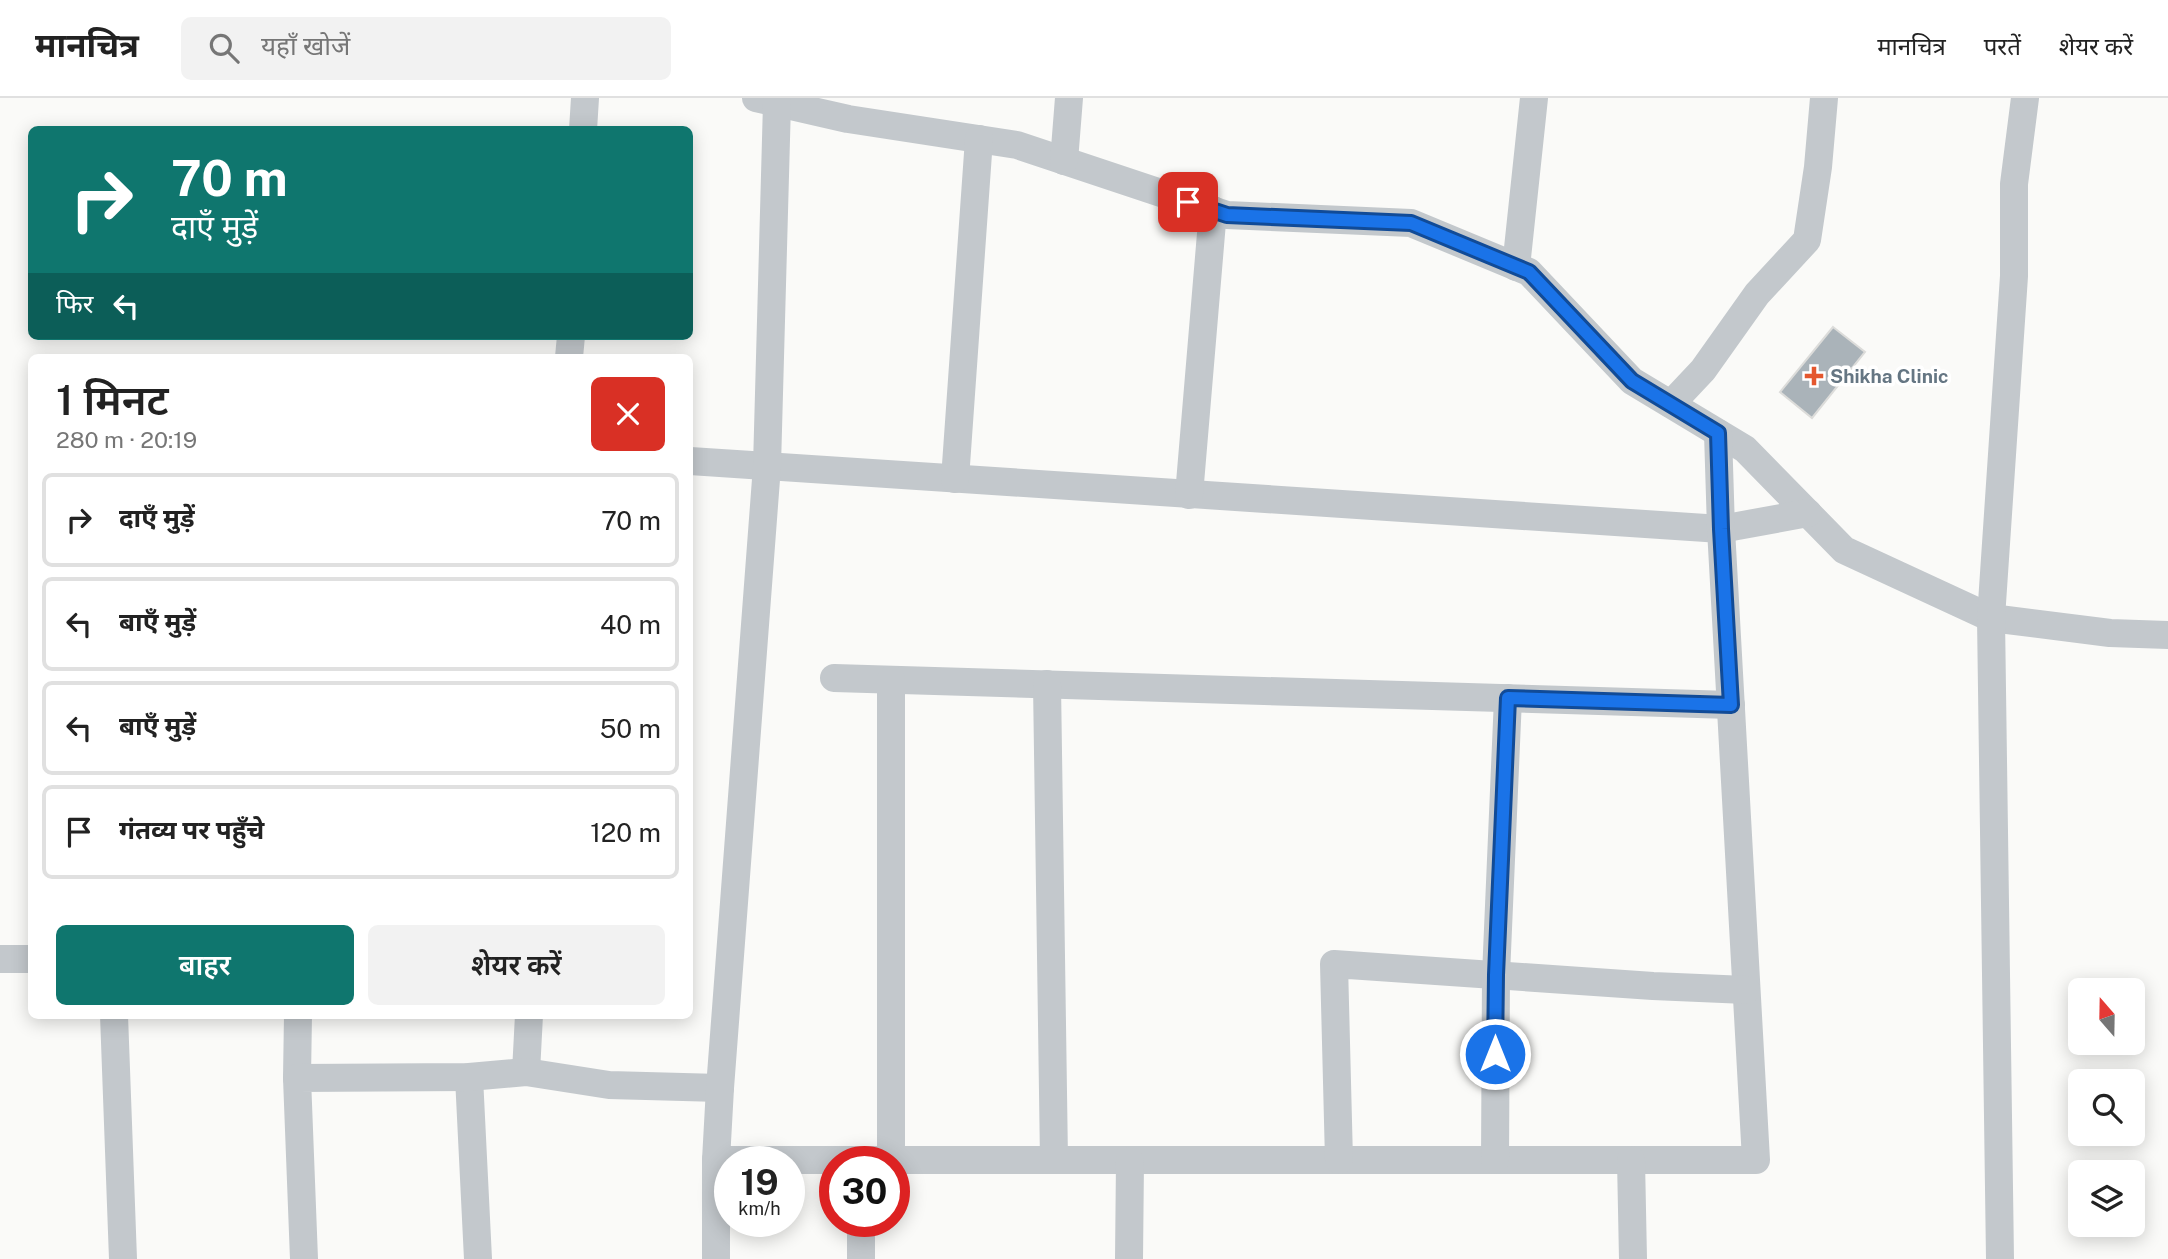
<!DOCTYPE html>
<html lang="hi">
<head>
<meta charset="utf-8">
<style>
	body { margin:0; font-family:"Public Sans","Noto Sans Devanagari",sans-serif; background:#f2f2f2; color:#222; height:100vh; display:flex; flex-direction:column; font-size:26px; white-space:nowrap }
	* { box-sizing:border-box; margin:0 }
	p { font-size:23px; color:#767676 }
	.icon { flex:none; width:38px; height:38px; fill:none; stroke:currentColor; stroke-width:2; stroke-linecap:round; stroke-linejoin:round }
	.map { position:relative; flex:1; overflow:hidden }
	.sheet { position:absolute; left:28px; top:256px; width:665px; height:665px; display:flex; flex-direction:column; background:#fff; border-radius:10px; box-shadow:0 4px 18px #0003 }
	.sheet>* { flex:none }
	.guide { position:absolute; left:28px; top:28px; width:665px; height:214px; border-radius:10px; box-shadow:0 4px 18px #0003; background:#0f766e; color:#fff; overflow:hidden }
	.needle { width:46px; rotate:340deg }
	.controls { position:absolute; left:2068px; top:880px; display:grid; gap:14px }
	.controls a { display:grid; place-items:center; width:77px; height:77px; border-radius:10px; background:#fff; box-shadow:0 4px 18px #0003; font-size:35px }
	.speed { position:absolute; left:714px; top:1048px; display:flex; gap:14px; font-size:35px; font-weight:700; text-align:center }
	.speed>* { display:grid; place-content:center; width:91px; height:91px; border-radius:50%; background:#fff; box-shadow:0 4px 18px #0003; line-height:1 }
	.speed small { font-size:18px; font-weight:400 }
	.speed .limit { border:10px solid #d22; background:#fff; color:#111 }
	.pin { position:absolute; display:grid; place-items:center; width:60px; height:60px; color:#fff; margin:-30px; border-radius:14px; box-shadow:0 4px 10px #0006 }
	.me { position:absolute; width:77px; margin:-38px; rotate:0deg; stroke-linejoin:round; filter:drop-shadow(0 0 5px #0008) }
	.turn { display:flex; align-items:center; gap:24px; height:147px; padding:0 28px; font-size:32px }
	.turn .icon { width:91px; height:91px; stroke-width:2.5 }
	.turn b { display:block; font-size:49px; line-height:60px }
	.then { display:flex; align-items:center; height:66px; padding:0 28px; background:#0003; gap:14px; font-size:26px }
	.round { display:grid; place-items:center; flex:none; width:74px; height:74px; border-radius:10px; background:#f2f2f2 }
	.summary { display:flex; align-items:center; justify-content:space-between; height:119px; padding:0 28px }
	h1 { font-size:42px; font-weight:600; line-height:52px }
	.button { display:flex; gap:14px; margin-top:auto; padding:14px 28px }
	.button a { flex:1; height:80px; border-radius:10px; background:#0f766e; color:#fff; font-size:28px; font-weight:600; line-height:80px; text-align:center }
	.button a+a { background:#f2f2f2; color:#222 }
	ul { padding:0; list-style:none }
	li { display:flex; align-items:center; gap:21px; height:94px; margin:0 14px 10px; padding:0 14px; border:4px solid #e0e0e0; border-radius:10px }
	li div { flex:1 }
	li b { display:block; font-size:26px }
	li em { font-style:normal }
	header { display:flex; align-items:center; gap:42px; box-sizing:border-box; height:98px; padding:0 35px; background:#fff; border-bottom:2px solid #e0e0e0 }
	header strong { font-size:33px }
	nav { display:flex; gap:38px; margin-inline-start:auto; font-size:24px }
	.search { width:490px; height:63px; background:#f2f2f2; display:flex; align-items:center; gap:18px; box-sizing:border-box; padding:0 24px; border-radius:10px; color:#767676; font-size:26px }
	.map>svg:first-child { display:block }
	.building { fill:#aab3b9; stroke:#dcdcda; stroke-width:2 }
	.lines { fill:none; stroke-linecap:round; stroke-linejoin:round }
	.minor { stroke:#c3c8cc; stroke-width:28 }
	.route-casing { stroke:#114b97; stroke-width:18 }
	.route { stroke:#1a73e8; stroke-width:12 }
	.poi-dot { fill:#e4572e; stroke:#fff; stroke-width:2.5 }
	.labels { text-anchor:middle; stroke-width:7; stroke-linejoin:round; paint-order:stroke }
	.poi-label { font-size:19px; font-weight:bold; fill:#657683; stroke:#fff; text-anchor:start }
</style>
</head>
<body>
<header>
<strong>मानचित्र</strong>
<div class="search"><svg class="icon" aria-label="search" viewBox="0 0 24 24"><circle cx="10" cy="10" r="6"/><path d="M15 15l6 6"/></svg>यहाँ खोजें</div>
<nav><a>मानचित्र</a><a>परतें</a><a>शेयर करें</a></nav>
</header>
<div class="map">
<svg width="2168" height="1161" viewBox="0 0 2168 1161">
	<rect width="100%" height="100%" fill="#fafaf8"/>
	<!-- building -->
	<path class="building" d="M1833,229L1865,254L1812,320L1780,294Z"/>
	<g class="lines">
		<!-- minor -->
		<g class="minor">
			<path d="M756,0L848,21L1017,47L1227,117L1411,125L1529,174L1632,283L1745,351L1844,452L1991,520L2110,535L2168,537"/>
			<path d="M583,32L585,0"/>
			<path d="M1064,63L1069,0"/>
			<path d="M1516,169L1534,0"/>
			<path d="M569,259L571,238"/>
			<path d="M1671,306L1703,272L1757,196L1807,142L1818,69L1824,0"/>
			<path d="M690,363L1721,431L1808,415"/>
			<path d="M955,381L979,41"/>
			<path d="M1189,397L1213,112"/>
			<path d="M834,580L1731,607"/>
			<path d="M891,582V1063"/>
			<path d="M1047,586L1054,1062"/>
			<path d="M0,861H32"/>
			<path d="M114,917L123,1161"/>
			<path d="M526,974L529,917"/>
			<path d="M469,979L478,1161"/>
			<path d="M297,980L298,917"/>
			<path d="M716,1062H1756L1721,431L1718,335"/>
			<path d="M1339,1062L1334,866L1653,888L1746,892"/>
			<path d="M1495,1062L1496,877L1508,600"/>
			<path d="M1631,1062L1633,1161"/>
			<path d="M304,1161L297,980L469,979L526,974L609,987L720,990"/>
			<path d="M716,1161V1062L720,990L767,368L777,5"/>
			<path d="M861,1161V1124"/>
			<path d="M1129,1161L1130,1063"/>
			<path d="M2000,1161L1991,520L2014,178V86L2025,0"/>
		</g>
	</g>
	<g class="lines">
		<!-- route casing -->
		<g class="route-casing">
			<path id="route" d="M1188,104L1227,117L1411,125L1529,174L1632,283L1718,335L1721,431L1731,607L1508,600L1496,877L1495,956"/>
		</g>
		<!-- route -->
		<use href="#route" class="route"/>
	</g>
	<!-- markers -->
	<path class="poi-dot" d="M1810.5 267.5h7v7h7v7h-7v7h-7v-7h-7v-7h7z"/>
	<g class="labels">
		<!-- poi labels -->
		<g class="poi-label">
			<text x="1830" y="285">Shikha Clinic</text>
		</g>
	</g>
</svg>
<div class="controls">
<a><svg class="needle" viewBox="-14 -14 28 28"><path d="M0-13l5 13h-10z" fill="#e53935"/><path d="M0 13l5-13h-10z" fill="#767676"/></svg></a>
<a><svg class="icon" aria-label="search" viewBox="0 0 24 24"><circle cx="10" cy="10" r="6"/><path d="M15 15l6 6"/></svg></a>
<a><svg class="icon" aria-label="layers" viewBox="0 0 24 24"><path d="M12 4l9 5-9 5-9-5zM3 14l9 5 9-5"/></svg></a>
</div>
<div class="speed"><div>19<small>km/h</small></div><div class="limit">30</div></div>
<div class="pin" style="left:1188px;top:104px;background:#d93025"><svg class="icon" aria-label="arrive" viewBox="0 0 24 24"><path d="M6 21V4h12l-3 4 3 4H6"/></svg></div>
<svg class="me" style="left:1495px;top:956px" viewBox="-20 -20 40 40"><circle r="17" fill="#1a73e8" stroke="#fff" stroke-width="3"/><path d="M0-11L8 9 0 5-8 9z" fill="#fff"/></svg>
<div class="guide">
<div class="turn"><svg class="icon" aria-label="right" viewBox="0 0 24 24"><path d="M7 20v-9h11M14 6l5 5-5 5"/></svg><div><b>70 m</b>दाएँ मुड़ें</div></div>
<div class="then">फिर<svg class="icon" aria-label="left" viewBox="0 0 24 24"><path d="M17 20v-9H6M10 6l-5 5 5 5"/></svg></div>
</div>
<section class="sheet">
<div class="summary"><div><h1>1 मिनट</h1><p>280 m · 20:19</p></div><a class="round" style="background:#d93025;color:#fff"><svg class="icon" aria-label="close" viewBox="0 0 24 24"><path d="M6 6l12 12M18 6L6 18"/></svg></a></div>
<ul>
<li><svg class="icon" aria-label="right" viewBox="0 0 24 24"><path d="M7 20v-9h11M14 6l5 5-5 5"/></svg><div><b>दाएँ मुड़ें</b></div><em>70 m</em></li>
<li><svg class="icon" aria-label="left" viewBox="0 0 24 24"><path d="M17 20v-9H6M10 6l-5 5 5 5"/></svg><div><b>बाएँ मुड़ें</b></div><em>40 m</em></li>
<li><svg class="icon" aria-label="left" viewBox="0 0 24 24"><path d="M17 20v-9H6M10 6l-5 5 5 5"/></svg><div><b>बाएँ मुड़ें</b></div><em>50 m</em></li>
<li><svg class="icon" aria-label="arrive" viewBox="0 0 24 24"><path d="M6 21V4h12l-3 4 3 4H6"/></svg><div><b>गंतव्य पर पहुँचे</b></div><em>120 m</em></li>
</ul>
<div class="button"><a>बाहर</a><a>शेयर करें</a></div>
</section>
</div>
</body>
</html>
